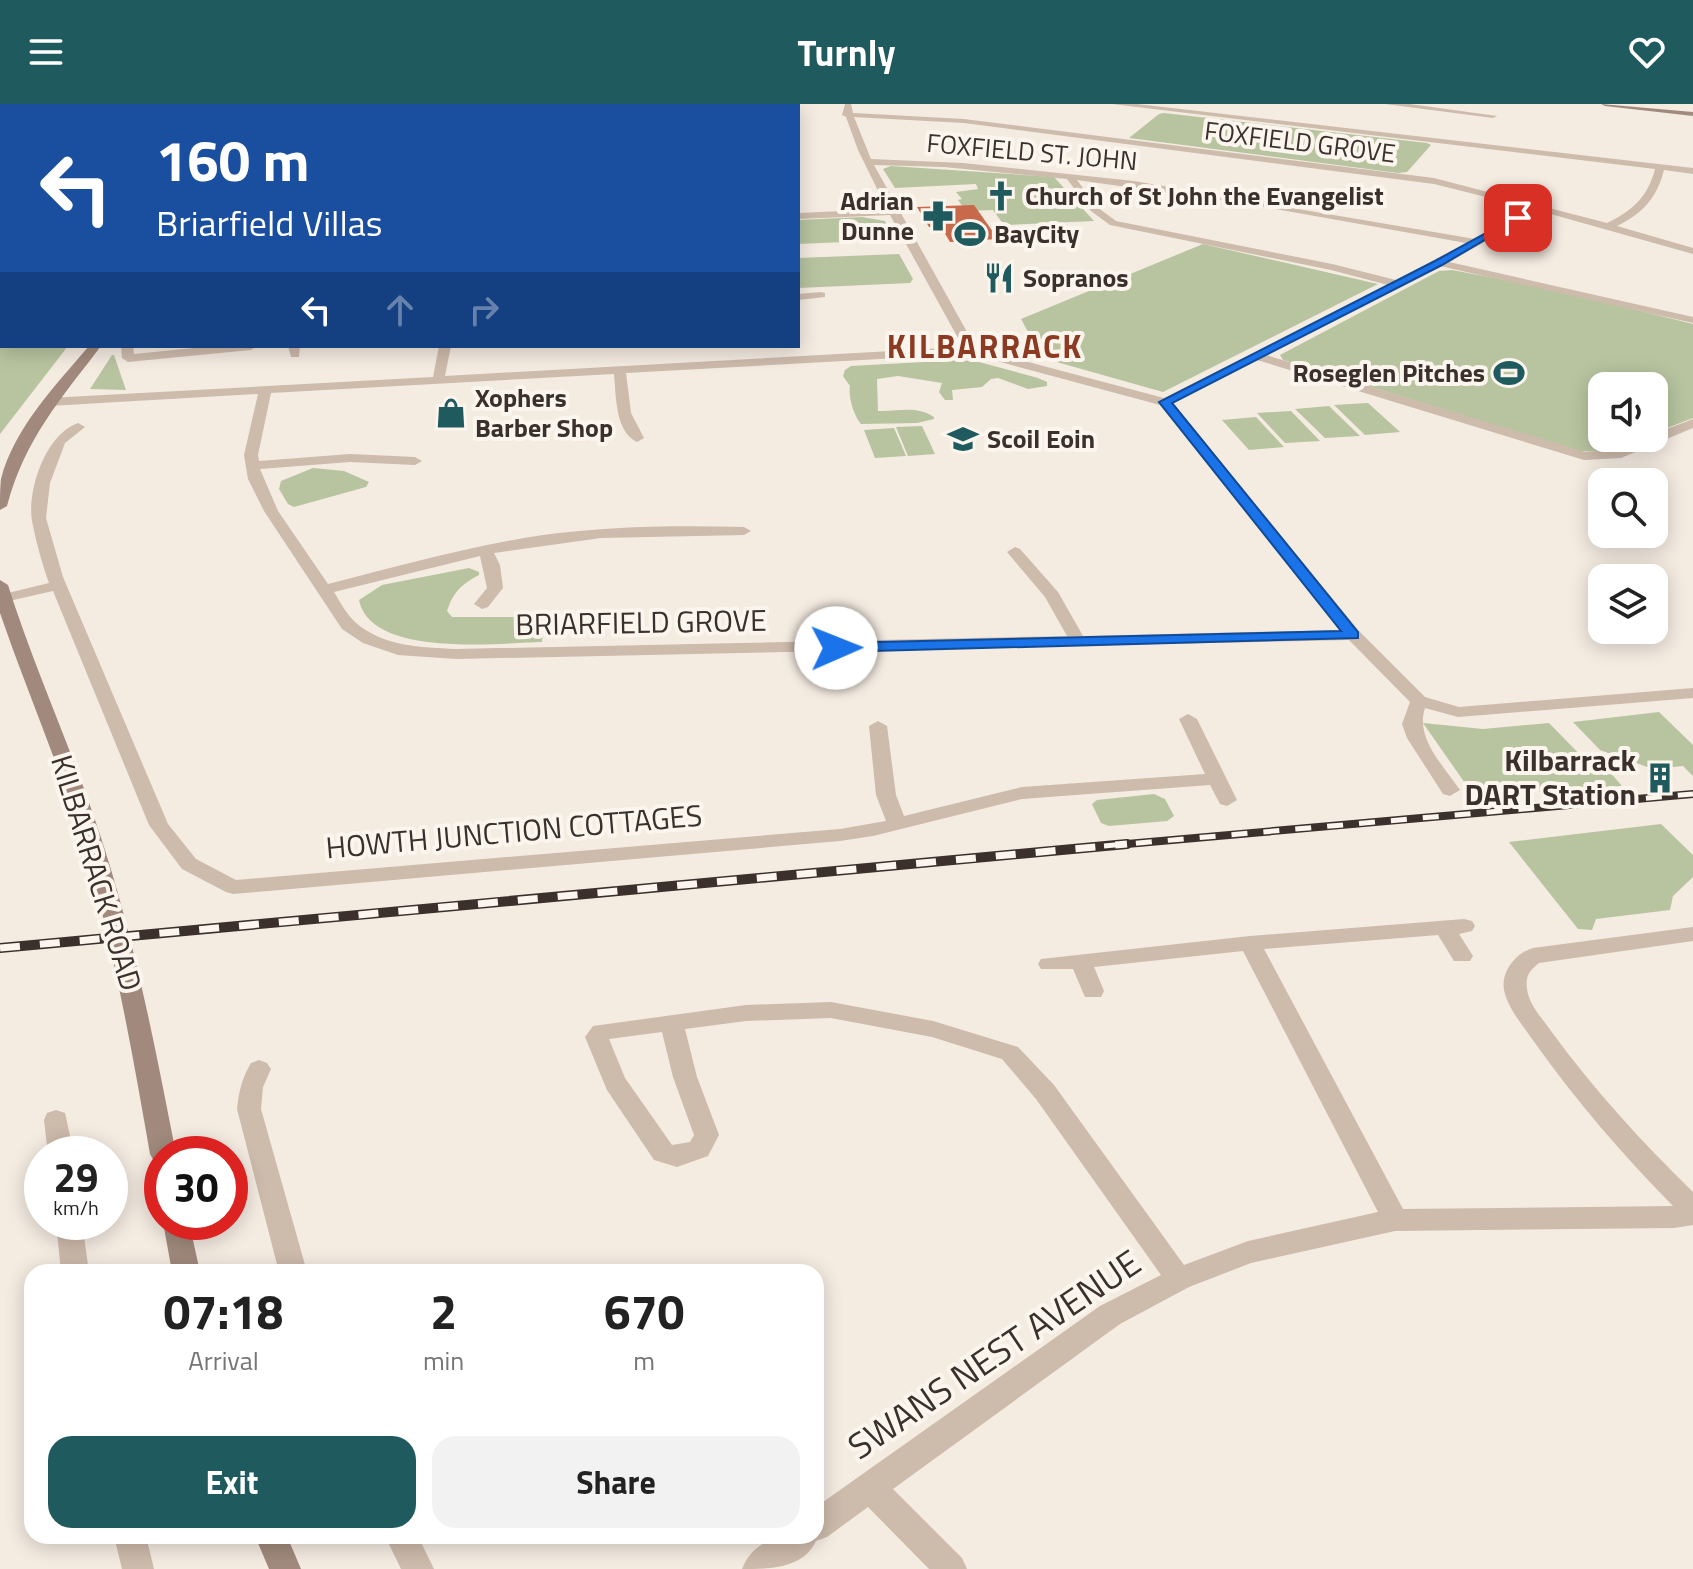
<!DOCTYPE html>
<html lang="en">
<head>
<meta charset="utf-8">
<style>
	body { margin:0; font-family:"Titillium Web",sans-serif; background:#f2f2f2; color:#222; height:100vh; display:flex; flex-direction:column; font-size:30px; white-space:nowrap }
	* { box-sizing:border-box; margin:0 }
	p { font-size:26px; color:#767676 }
	.icon { flex:none; width:44px; height:44px; fill:none; stroke:currentColor; stroke-width:2; stroke-linecap:round; stroke-linejoin:round }
	.map { position:relative; flex:1; overflow:hidden }
	.sheet { position:absolute; left:24px; top:1160px; width:800px; height:280px; display:flex; flex-direction:column; background:#fff; border-radius:24px; box-shadow:0 4px 20px #0003 }
	.sheet>* { flex:none }
	.guide { position:absolute; left:0px; top:0px; width:800px; height:244px; box-shadow:0 4px 20px #0003; background:#1a4fa0; color:#fff; overflow:hidden }
	.controls { position:absolute; left:1588px; top:268px; display:grid; gap:16px }
	.controls a { display:grid; place-items:center; width:80px; height:80px; border-radius:16px; background:#fff; box-shadow:0 4px 20px #0003; font-size:40px }
	.speed { position:absolute; left:24px; top:1032px; display:flex; gap:16px; font-size:40px; font-weight:700; text-align:center }
	.speed>* { display:grid; place-content:center; width:104px; height:104px; border-radius:50%; background:#fff; box-shadow:0 4px 20px #0003; line-height:1 }
	.speed small { font-size:20px; font-weight:400 }
	.speed .limit { border:12px solid #d22; background:#fff; color:#111 }
	.pin { position:absolute; display:grid; place-items:center; width:68px; height:68px; color:#fff; margin:-34px; border-radius:16px; box-shadow:0 4px 12px #0006 }
	.me { position:absolute; width:88px; margin:-44px; rotate:89deg; stroke-linejoin:round; filter:drop-shadow(0 0 6px #0008) }
	.turn { display:flex; align-items:center; gap:28px; height:168px; padding:0 24px; font-size:36px }
	.turn .icon { width:104px; height:104px; stroke-width:2.5 }
	.turn b { display:block; font-size:56px; line-height:68px }
	.lanes { display:flex; align-items:center; height:76px; padding:0 24px; background:#0003; justify-content:center; gap:40px; direction:ltr }
	.lanes .off { opacity:.35 }
	.eta { display:flex; justify-content:space-evenly; align-items:center; height:136px; text-align:center }
	.eta b { font-size:48px; font-weight:700; line-height:56px }
	.action { display:flex; gap:16px; margin-top:auto; padding:16px 24px }
	.action a { flex:1; height:92px; border-radius:24px; background:#1f5a5e; color:#fff; font-size:32px; font-weight:700; line-height:92px; text-align:center }
	.action a+a { background:#f2f2f2; color:#222 }
	header { display:flex; justify-content:space-between; align-items:center; height:104px; padding:0 24px; background:#1f5a5e; color:#fff; font-size:36px; font-weight:700 }
	.map>svg:first-child { display:block }
	.green { fill:#b8c4a0 }
	.building { fill:#c8694b }
	.lines { fill:none; stroke-linecap:round; stroke-linejoin:round }
	.street { fill:#cdbbac; fill-rule:evenodd }
	.secondary { fill:#a18a7d; fill-rule:evenodd }
	.rail-far1-casing { stroke:#3b302b; stroke-width:8 }
	.rail-casing { stroke:#3b302b; stroke-width:10 }
	.rail-far1 { stroke:#fbf5ee; stroke-width:5; stroke-dasharray:16; stroke-linecap:butt }
	.rail { stroke:#fbf5ee; stroke-width:7; stroke-dasharray:20; stroke-linecap:butt }
	.route { fill:#1a73e8; stroke:#114b97; stroke-width:2 }
	.labels { text-anchor:middle; stroke-width:8; stroke-linejoin:round; paint-order:stroke }
	.far-street-label { font-size:26px; fill:#3b302b; stroke:#fbf5ee }
	.far-poi-label { font-size:26px; font-weight:bold; fill:#3b302b; stroke:#fbf5ee; text-anchor:start }
	.street-label { font-size:30px; fill:#3b302b; stroke:#fbf5ee }
	.poi-label { font-size:30px; font-weight:bold; fill:#3b302b; stroke:#fbf5ee; text-anchor:end }
	.far-district-label { font-size:32px; font-weight:bold; letter-spacing:2px; fill:#8c3b22; stroke:#fbf5ee }
	.near-street-label { font-size:36px; fill:#3b302b; stroke:#fbf5ee }
</style>
</head>
<body>
<header><svg class="icon" aria-label="menu" viewBox="0 0 24 24"><path d="M4 6h16M4 12h16M4 18h16"/></svg>Turnly<svg class="icon" aria-label="heart" viewBox="0 0 24 24"><path d="M12 20l-8-8c-3-5 5-10 8-4 3-6 11-1 8 4z"/></svg></header>
<div class="map">
<svg width="1693" height="1465" viewBox="0 0 1693 1465">
	<rect width="100%" height="100%" fill="#f4ebe1"/>
	<!-- green -->
	<g class="green">
		<path d="M1164,9L1427,39L1431,41L1407,68L1398,69L1129,34L1159,10Z"/>
		<path d="M891,62L1054,73L1094,117L1004,121L993,106L966,107L958,96L962,95L956,88L978,85L976,80L895,84L883,65Z"/>
		<path d="M862,113L885,117L892,136L798,140V116Z"/>
		<path d="M1203,140L1378,180L1163,288L993,240L1033,237L1021,215Z"/>
		<path d="M899,150L913,175L910,179L798,184V154Z"/>
		<path d="M1452,166L1548,184L1693,220V314L1654,329V282H1602V334H1640L1601,348L1579,347L1283,256L1280,251L1439,167Z"/>
		<path d="M0,215L2,242H68L0,330Z"/>
		<path d="M112,251H114L126,286L90,285Z"/>
		<path d="M961,256L979,258L1038,274L1047,278V282L1028,285L998,274L991,275L982,283L952,286L953,296H945L939,288L942,279L898,272L877,275L878,307C900,308 914,301 934,313V315L917,319L861,320C854,312 848,293 850,282L843,272L845,266L851,262Z"/>
		<path d="M1368,299L1400,328L1365,331L1334,301Z"/>
		<path d="M1329,302L1360,332L1325,334L1295,305Z"/>
		<path d="M1291,307L1320,337L1285,339L1257,309Z"/>
		<path d="M1256,313L1284,343L1249,346L1222,316Z"/>
		<path d="M922,322L935,350L908,352L896,323Z"/>
		<path d="M894,324L906,352L875,354L864,326Z"/>
		<path d="M313,364L344,367L369,378L366,383L294,403L288,400L279,385L281,377Z"/>
		<path d="M469,464L479,468V471C461,481 454,487 447,507L452,513H543L542,538C498,539 371,554 359,496L382,481Z"/>
		<path d="M1659,608L1693,641V672L1683,662L1653,665L1600,646L1573,618Z"/>
		<path d="M1423,619L1483,625L1549,619L1597,668L1609,667L1622,682L1474,692Z"/>
		<path d="M1154,690L1165,695L1174,712L1167,717L1109,722L1101,719L1092,700L1097,696Z"/>
		<path d="M1661,720L1693,751V773L1673,792L1670,806L1596,815L1592,826L1578,825L1509,738Z"/>
	</g>
	<!-- building -->
	<path class="building" d="M974,101L998,135L950,138L941,123H929L917,103Z"/>
	<g class="lines">
		<!-- street -->
		<g class="street">
			<path d="M0,0H23L0,3Z"/>
			<path d="M80,0H88L79,2Z"/>
			<path d="M262,0H302L260,2Z"/>
			<path d="M691,0H700L690,2Z"/>
			<path d="M845,0H851L853,9L964,15L1434,74L1607,119C1632,107 1648,93 1655,65L1112,0H1137L1693,64V70L1664,66C1657,94 1642,110 1617,122L1693,144V150L1540,107L1449,158L1693,213V219L1440,162L1266,251L1585,348L1614,347L1645,334H1654V330L1693,315V324L1621,354L1584,356L1257,256L1173,299L1359,527L1425,593L1459,603L1693,584V594L1458,613L1425,604C1415,634 1443,661 1460,686L1450,692L1443,690L1407,634L1402,620L1410,598L1349,536L456,555L398,551L363,539L342,525L264,407L248,375L244,351L258,290L49,302L43,298L49,294L433,273L439,242H451L445,272L963,243L890,111L798,115V109L887,105L858,46L846,13L842,11ZM854,13L964,19L1434,80L1530,104L1475,135L1134,77L963,59L871,55ZM874,61L944,63L1067,75L1091,107L1110,121L1331,166L1388,181L1164,294L976,244ZM1077,76L1248,100L1466,139L1396,176L1332,160L1116,117L1097,103ZM971,250L1160,301L1340,526L1083,532L1058,488L1020,445L1015,443L1007,448L1045,493L1067,532L456,545C421,543 383,543 355,518C347,511 340,498 334,488L480,452L487,484L474,500L482,505L488,503L503,484L500,461L494,449L601,434L744,431L751,427L744,423C677,421 609,422 543,431C470,442 399,462 328,480L278,407L260,365L350,358L415,361L422,357L415,353L350,350L259,357L258,351L271,289L614,270C616,291 615,328 637,338L644,334L631,309L626,269Z"/>
			<path d="M1385,0H1410L1497,12L1493,14Z"/>
			<rect x="0" y="26" width="2" height="6"/>
			<rect x="0" y="61" width="2" height="6"/>
			<path d="M0,130H2L0,139Z"/>
			<rect x="0" y="184" width="2" height="6"/>
			<path d="M821,188L825,189V193L798,196V190Z"/>
			<path d="M121,242H133L134,250L214,242H257L251,246L128,258L122,254Z"/>
			<path d="M288,242H300L299,253H291Z"/>
			<path d="M78,319L85,323L65,339L50,379L46,414L63,473L168,720L196,755L236,776L840,725L886,717L876,691L869,622L878,617L887,622L896,691L904,712L1022,683L1205,670L1179,615L1188,610L1197,615L1237,696L1227,702L1220,700L1210,681L1022,695L873,732L840,737L233,790L226,788L182,765L149,721L53,487L0,499V491L49,479C42,460 36,437 32,417C27,385 46,330 78,319Z"/>
			<path d="M1464,815L1472,817L1475,822L1472,827L1459,830L1473,852L1470,857H1454L1438,831L1264,845L1403,1105L1673,1102C1623,1051 1576,997 1535,939C1524,923 1508,905 1504,886C1501,867 1516,849 1533,844L1693,823V837L1539,859C1530,866 1525,872 1527,885C1529,901 1542,914 1551,927C1593,985 1642,1038 1693,1088V1121L1674,1124L1395,1127L1251,1159L1189,1183L1120,1220L893,1385L962,1454L967,1465H929L868,1403L827,1433L816,1437C803,1465 769,1465 742,1465C756,1431 785,1432 816,1432V1403L1100,1202L1161,1171L1036,995L1002,955L932,933L831,914L746,917L685,925L697,973L719,1031L708,1052L677,1063L654,1056L607,986L585,933L593,922L746,901L831,898L933,917L1018,943L1054,981L1184,1161L1248,1137L1378,1108L1243,847L1094,863L1104,887L1101,893H1085L1073,865H1041L1038,860L1041,855L1250,832ZM662,928L673,973L694,1031L690,1038L672,1041L625,974L609,935Z"/>
			<path d="M259,956L267,959L271,965L263,983L261,1005L307,1168H279L237,1005C239,987 242,974 251,959Z"/>
			<path d="M56,1006L65,1009L74,1050H48L44,1016L47,1009Z"/>
			<path d="M56,1118H82L89,1168H61Z"/>
			<path d="M114,1432H146L154,1465H122Z"/>
			<path d="M385,1432H418L434,1465H401Z"/>
		</g>
		<!-- secondary -->
		<g class="secondary">
			<path d="M213,0H222L212,2Z"/>
			<path d="M1601,0L1693,8V12L1605,2Z"/>
			<path d="M89,242H101C60,296 25,335 7,402L0,406C0,396 0,384 1,375C14,324 56,281 89,242Z"/>
			<path d="M0,476L8,481C36,570 76,654 104,743C136,843 156,947 176,1050H162V1060L154,1057L150,1050C132,947 114,845 85,745C61,665 27,588 0,509Z"/>
			<path d="M163,1118H189L200,1168H172Z"/>
			<path d="M255,1432H287L301,1465H269Z"/>
		</g>
		<!-- rail-far1 casing -->
		<g class="rail-far1-casing">
			<path id="rail-far1" d="M1104,742L1693,690"/>
		</g>
		<!-- rail casing -->
		<g class="rail-casing">
			<path id="rail" d="M0,844L1127,740"/>
		</g>
		<!-- rail-far1 -->
		<use href="#rail-far1" class="rail-far1"/>
		<!-- rail -->
		<use href="#rail" class="rail"/>
	</g>
	<!-- route -->
	<path class="route" d="M1515,113L1522,114L1442,161L1172,299L1358,528V534L836,548L828,544L836,539L1341,527L1159,298L1435,157Z"/>
	<!-- icons -->
	<defs>
		<g id="church-bare" transform="scale(2.4)"><path d="M-1.2-6h2.4v3.5h3.3v2.4h-3.3V6h-2.4V-.1h-3.3v-2.4h3.3Z" fill="#1f5a5e" stroke="#fbf5ee" stroke-width="2.5" paint-order="stroke"/></g>
		<g id="pharmacy-bare" transform="scale(2.4)"><path d="M-2-6h4v4h4v4h-4v4h-4v-4h-4v-4h4Z" fill="#1f5a5e" stroke="#fbf5ee" stroke-width="2.5" paint-order="stroke"/></g>
		<g id="stadium-bare" transform="scale(2.4)"><path d="M0-5a6.5 5 0 1 0 0 10a6.5 5 0 1 0 0-10ZM-3.5-1.8h7v3.6h-7Z" fill="#1f5a5e" stroke="#fbf5ee" stroke-width="2.5" paint-order="stroke"/></g>
		<g id="restaurant-bare" transform="scale(2.4)"><path d="M-5-6h1v4h1v-4h1v4h1v-4h1v5L-1.5 .5V6h-2V.5L-5-1ZM5-6V6H3V1.5H1.5Q1.5-4 5-6Z" fill="#1f5a5e" stroke="#fbf5ee" stroke-width="2.5" paint-order="stroke"/></g>
		<g id="shop-bare" transform="scale(2.4)"><path d="M-5-2.5h2.3a2.7 3.5 0 0 1 5.4 0H5L5.5 6h-11ZM-1.5-2.5h3a1.5 2.3 0 0 0-3 0Z" fill="#1f5a5e" stroke="#fbf5ee" stroke-width="2.5" paint-order="stroke"/></g>
		<g id="school-bare" transform="scale(2.4)"><path d="M0-5L7-2L0 1L-7-2ZM-4 1L0 2.5L4 1V4Q0 6-4 4Z" fill="#1f5a5e" stroke="#fbf5ee" stroke-width="2.5" paint-order="stroke"/></g>
		<g id="building-bare" transform="scale(2.4)"><path d="M-4-6H4V6H1V3H-1V6H-4ZM-2.5-4.3h1.7v1.8h-1.7ZM.8-4.3h1.7v1.8H.8ZM-2.5-1h1.7V.8h-1.7ZM.8-1h1.7V.8H.8Z" fill="#1f5a5e" stroke="#fbf5ee" stroke-width="2.5" paint-order="stroke"/></g>
	</defs>
	<g fill-rule="evenodd">
		<use href="#church-bare" x="1001" y="92"/>
		<use href="#pharmacy-bare" x="938" y="112"/>
		<use href="#stadium-bare" x="970" y="130"/>
		<use href="#restaurant-bare" x="999" y="174"/>
		<use href="#stadium-bare" x="1509" y="269"/>
		<use href="#shop-bare" x="451" y="309"/>
		<use href="#school-bare" x="963" y="335"/>
		<use href="#building-bare" x="1660" y="674"/>
	</g>
	<g class="labels">
		<!-- far-street labels -->
		<g class="far-street-label">
			<text transform="translate(1300 38) rotate(7)" y="9">FOXFIELD GROVE</text>
			<text transform="translate(1032 48) rotate(5)" y="9">FOXFIELD ST. JOHN</text>
		</g>
		<!-- far-poi labels -->
		<g class="far-poi-label">
			<text x="1025" y="101">Church of St John the Evangelist</text>
			<text x="914" y="106" text-anchor="end">Adrian<tspan x="914" dy="30">Dunne</tspan></text>
			<text x="994" y="139">BayCity</text>
			<text x="1023" y="183">Sopranos</text>
			<text x="1485" y="278" text-anchor="end">Roseglen Pitches</text>
			<text x="475" y="303">Xophers<tspan x="475" dy="30">Barber Shop</tspan></text>
			<text x="987" y="344">Scoil Eoin</text>
		</g>
		<!-- street labels -->
		<g class="street-label">
			<text transform="translate(641 519) rotate(-1)" y="10">BRIARFIELD GROVE</text>
			<text transform="translate(514 728) rotate(-5)" y="10">HOWTH JUNCTION COTTAGES</text>
			<text transform="translate(96 769) rotate(73)" y="10">KILBARRACK ROAD</text>
		</g>
		<!-- poi labels -->
		<g class="poi-label">
			<text x="1636" y="667">Kilbarrack<tspan x="1636" dy="34">DART Station</tspan></text>
		</g>
		<!-- far-district labels -->
		<g class="far-district-label">
			<text x="985" y="254">KILBARRACK</text>
		</g>
		<!-- near-street labels -->
		<g class="near-street-label">
			<text transform="translate(994 1250) rotate(-34)" y="13">SWANS NEST AVENUE</text>
		</g>
	</g>
</svg>
<div class="controls">
<a><svg class="icon" aria-label="sound" viewBox="0 0 24 24"><path d="M4 9h4l5-4v14l-5-4H4zM17 9q2 3 0 6"/></svg></a>
<a><svg class="icon" aria-label="search" viewBox="0 0 24 24"><circle cx="10" cy="10" r="6"/><path d="M15 15l6 6"/></svg></a>
<a><svg class="icon" aria-label="layers" viewBox="0 0 24 24"><path d="M12 4l9 5-9 5-9-5zM3 14l9 5 9-5"/></svg></a>
</div>
<div class="speed"><div>29<small>km/h</small></div><div class="limit">30</div></div>
<div class="pin" style="left:1518px;top:114px;background:#d93025"><svg class="icon" aria-label="arrive" viewBox="0 0 24 24"><path d="M6 21V4h12l-3 4 3 4H6"/></svg></div>
<svg class="me" style="left:836px;top:544px" viewBox="-20 -20 40 40"><circle r="19" fill="#fff"/><path d="M0-13L10 11 0 6-10 11z" fill="#1a73e8"/></svg>
<div class="guide">
<div class="turn"><svg class="icon" aria-label="left" viewBox="0 0 24 24"><path d="M17 20v-9H6M10 6l-5 5 5 5"/></svg><div><b>160 m</b>Briarfield Villas</div></div>
<div class="lanes"><svg class="icon" aria-label="left" viewBox="0 0 24 24"><path d="M17 20v-9H6M10 6l-5 5 5 5"/></svg><svg class="icon off" aria-label="ahead" viewBox="0 0 24 24"><path d="M12 20V5M6 11l6-6 6 6"/></svg><svg class="icon off" aria-label="right" viewBox="0 0 24 24"><path d="M7 20v-9h11M14 6l5 5-5 5"/></svg></div>
</div>
<section class="sheet">
<div class="eta">
<div><b>07:18</b><p>Arrival</p></div>
<div><b>2</b><p>min</p></div>
<div><b>670</b><p>m</p></div>
</div>
<div class="action"><a>Exit</a><a>Share</a></div>
</section>
</div>
</body>
</html>
